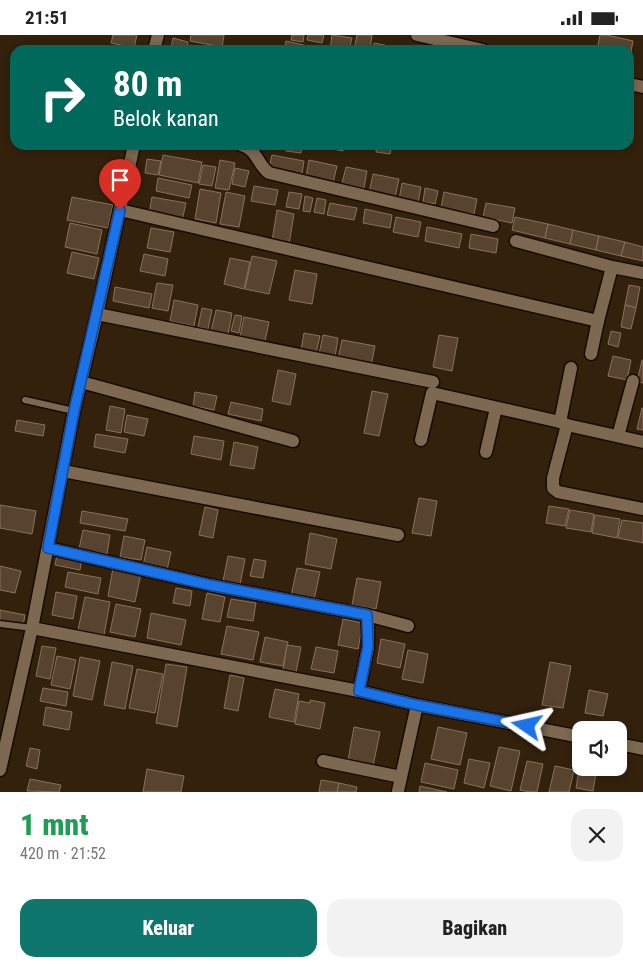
<!DOCTYPE html>
<html lang="id">
<head>
<meta charset="utf-8">
<style>
	body { margin:0; font-family:"Roboto Condensed",sans-serif; background:#f2f2f2; color:#222; height:100vh; display:flex; flex-direction:column; font-size:19px; white-space:nowrap }
	* { box-sizing:border-box; margin:0 }
	p { font-size:16px; color:#767676 }
	.icon { flex:none; width:28px; height:28px; fill:none; stroke:currentColor; stroke-width:2; stroke-linecap:round; stroke-linejoin:round }
	.map { position:relative; height:757px; overflow:hidden }
	.side { display:flex; flex-direction:column; background:#fff; flex:1 }
	.side>* { flex:none }
	.banner { position:absolute; left:10px; top:10px; width:624px; height:105px; border-radius:15px; box-shadow:0 2px 8px #0003; background:#00695c; color:#fff; overflow:hidden }
	.controls { position:absolute; left:572px; top:686px; display:grid; gap:10px }
	.controls a { display:grid; place-items:center; width:55px; height:55px; border-radius:10px; background:#fff; box-shadow:0 2px 8px #0003; font-size:25px }
	.pin { position:absolute; display:grid; place-items:center; width:42px; height:42px; color:#fff; margin:-51px -21px; border-radius:50% 50% 50% 0; rotate:-45deg; box-shadow:0 0 5px #0007 }
	.pin .icon { rotate:45deg }
	.me { position:absolute; width:55px; margin:-28px; rotate:281deg; stroke-linejoin:round; filter:drop-shadow(0 0 4px #0008) }
	.turn { display:flex; align-items:center; gap:18px; height:105px; padding:0 20px; font-size:22px }
	.turn .icon { width:65px; height:65px; stroke-width:2.5 }
	.turn b { display:block; font-size:35px; line-height:42px }
	.round { display:grid; place-items:center; flex:none; width:52px; height:52px; border-radius:15px; background:#f2f2f2 }
	.overview { display:flex; align-items:center; justify-content:space-between; height:85px; padding:0 20px }
	h1 { font-size:30px; font-weight:800; line-height:38px; color:#1e9e55 }
	.primary-button { display:flex; gap:10px; margin-top:auto; padding:10px 20px }
	.primary-button a { flex:1; height:58px; border-radius:15px; background:#0f766e; color:#fff; font-size:20px; font-weight:800; line-height:58px; text-align:center }
	.primary-button a+a { background:#f2f2f2; color:#222 }
	.status { display:flex; justify-content:space-between; align-items:center; height:35px; padding:0 25px; background:#fff; direction:ltr }
	.status svg { height:14px; fill:currentColor }
	.map>svg:first-child { display:block }
	.building { fill:#58432e; stroke:#88725c }
	.lines { fill:none; stroke-linecap:round; stroke-linejoin:round }
	.lane-casing { stroke:#1b0a00; stroke-width:9 }
	.street-casing { stroke:#1b0a00; stroke-width:15 }
	.lane { stroke:#7d6851; stroke-width:6 }
	.street { stroke:#7d6851; stroke-width:12 }
	.route-casing { stroke:#114b97; stroke-width:12 }
	.route { stroke:#1a73e8; stroke-width:9 }
</style>
</head>
<body>
<div class="status"><b>21:51</b><svg viewBox="0 0 49 12"><path d="M0 12V9h3v3zM5 12V6h3v6zM10 12V3h3v9zM15 12V0h3v12zM26 1h20v11H26zM47 4h2v5h-2z"/></svg></div>
<div class="map">
<svg width="643" height="757" viewBox="0 0 643 757">
	<rect width="100%" height="100%" fill="#33210c"/>
	<!-- building -->
	<g class="building">
		<path d="M113,0H137L134,13L111,8Z"/>
		<path d="M191,0H224L222,12L190,6Z"/>
		<path d="M292,0H304L303,7L291,5Z"/>
		<path d="M308,0H324L322,8L307,5Z"/>
		<path d="M332,0L352,3L349,15H330Z"/>
		<path d="M357,0H372L370,15H354Z"/>
		<path d="M600,0H607L633,6L629,27V15H597Z"/>
		<path d="M173,3L188,7L187,15L171,13Z"/>
		<path d="M286,6L321,14V15H284Z"/>
		<path d="M374,8L394,12L393,15H373Z"/>
		<path d="M190,10L215,15H189Z"/>
		<path d="M399,11L414,14V15H398Z"/>
		<path d="M287,110H302L301,118L286,116Z"/>
		<path d="M329,110H344L343,116L328,113Z"/>
		<path d="M377,110H392L390,119L376,117Z"/>
		<path d="M163,120L202,127L198,148L159,140Z"/>
		<path d="M272,120L304,126L302,139L269,133Z"/>
		<path d="M147,124L161,126L158,140L145,138Z"/>
		<path d="M220,125L235,128L229,155L215,153Z"/>
		<path d="M309,125L337,131L333,148L306,142Z"/>
		<path d="M203,130L216,132L212,151L199,149Z"/>
		<path d="M346,132L367,136L364,153L342,148Z"/>
		<path d="M235,133L249,136L245,152L232,149Z"/>
		<path d="M373,139L399,144L395,163L369,158Z"/>
		<path d="M158,143L192,150L189,163L156,156Z"/>
		<path d="M402,148L421,152L418,168L399,165Z"/>
		<path d="M254,151L278,155L275,170L251,166Z"/>
		<path d="M425,153L438,156L435,169L423,167Z"/>
		<path d="M200,154L221,158L216,188L195,184Z"/>
		<path d="M226,157L245,161L239,192L220,189Z"/>
		<path d="M289,157L302,159L299,174L286,172Z"/>
		<path d="M444,157L477,164L474,179L441,173Z"/>
		<path d="M305,161L313,163L310,177L303,176Z"/>
		<path d="M72,162L113,170L108,193L67,185Z"/>
		<path d="M152,162L186,168L182,186L149,179Z"/>
		<path d="M317,163L326,165L324,179L314,177Z"/>
		<path d="M330,168L357,173L354,185L327,180Z"/>
		<path d="M486,168L515,173L512,188L483,182Z"/>
		<path d="M365,174L392,180L390,193L363,188Z"/>
		<path d="M277,175L294,179L289,209L272,206Z"/>
		<path d="M396,182L421,187L418,202L393,197Z"/>
		<path d="M515,182L548,189L545,203L512,195Z"/>
		<path d="M70,188L102,195L97,219L65,212Z"/>
		<path d="M548,189L573,195L570,209L545,203Z"/>
		<path d="M427,192L462,199L459,213L425,206Z"/>
		<path d="M151,193L174,197L170,217L147,213Z"/>
		<path d="M573,195L599,201L596,215L570,209Z"/>
		<path d="M471,199L498,204L496,218L469,213Z"/>
		<path d="M599,201L625,207L621,221L596,215Z"/>
		<path d="M625,207L643,212V226L621,221Z"/>
		<path d="M72,217L99,223L94,244L67,238Z"/>
		<path d="M144,219L168,224L165,241L140,236Z"/>
		<path d="M252,221L277,226L269,259L245,254Z"/>
		<path d="M230,223L250,227L244,254L224,249Z"/>
		<path d="M295,235L317,239L312,269L289,265Z"/>
		<path d="M157,248L173,250L168,276L152,273Z"/>
		<path d="M629,250L640,252L636,273L625,270Z"/>
		<path d="M115,252L152,259L149,273L113,266Z"/>
		<path d="M174,265L198,270L194,291L170,286Z"/>
		<path d="M625,270L636,273L631,294L621,292Z"/>
		<path d="M202,273L212,275L208,294L198,292Z"/>
		<path d="M216,275L232,278L228,300L211,296Z"/>
		<path d="M235,280L242,281L239,298L231,296Z"/>
		<path d="M244,282L269,287L265,306L240,302Z"/>
		<path d="M611,296L621,298L618,312L608,309Z"/>
		<path d="M304,298L320,301L316,318L301,315Z"/>
		<path d="M323,300L338,303L335,322L319,319Z"/>
		<path d="M439,300L458,303L452,336L433,332Z"/>
		<path d="M342,305L375,311L371,331L338,324Z"/>
		<path d="M613,321L631,325L627,345L608,341Z"/>
		<path d="M642,325H643V348L637,347Z"/>
		<path d="M278,335L296,339L290,370L272,366Z"/>
		<path d="M372,356L388,359L379,401L364,398Z"/>
		<path d="M195,357L217,361L214,375L193,371Z"/>
		<path d="M231,367L263,374L261,386L228,379Z"/>
		<path d="M110,371L125,374L121,398L106,395Z"/>
		<path d="M642,373H643V395L637,394Z"/>
		<path d="M127,380L148,384L144,401L124,397Z"/>
		<path d="M17,385L45,390L43,401L15,396Z"/>
		<path d="M96,399L128,404L125,418L94,412Z"/>
		<path d="M194,401L224,406L221,425L191,419Z"/>
		<path d="M234,407L258,412L254,434L230,430Z"/>
		<path d="M419,463L437,466L431,501L412,498Z"/>
		<path d="M0,470L36,476L32,499L0,493Z"/>
		<path d="M549,471L569,474L565,491L546,488Z"/>
		<path d="M205,472L218,475L213,503L199,500Z"/>
		<path d="M570,475L594,479L591,497L566,493Z"/>
		<path d="M82,476L128,484L125,496L80,488Z"/>
		<path d="M595,480L620,484L617,503L592,498Z"/>
		<path d="M622,485L643,488V508L618,503Z"/>
		<path d="M83,495L110,500L107,519L79,514Z"/>
		<path d="M310,498L337,504L331,534L305,529Z"/>
		<path d="M124,501L145,505L141,525L120,522Z"/>
		<path d="M147,512L171,517L167,535L143,531Z"/>
		<path d="M57,520L82,524L80,535L55,530Z"/>
		<path d="M228,521L245,524L240,550L223,546Z"/>
		<path d="M254,524L266,526L263,543L250,541Z"/>
		<path d="M0,531L21,536L15,558L0,555Z"/>
		<path d="M113,533L141,538L135,567L108,561Z"/>
		<path d="M297,533L320,537L314,565L291,561Z"/>
		<path d="M68,537L101,543L98,559L65,552Z"/>
		<path d="M357,543L381,547L376,574L352,570Z"/>
		<path d="M176,553L192,556L190,571L173,568Z"/>
		<path d="M56,557L77,561L73,584L52,580Z"/>
		<path d="M207,558L225,562L220,587L202,584Z"/>
		<path d="M85,562L110,567L104,600L78,595Z"/>
		<path d="M231,564L256,568L253,586L227,582Z"/>
		<path d="M116,569L141,574L135,602L110,597Z"/>
		<path d="M0,575L25,580L23,591L0,586Z"/>
		<path d="M151,578L186,585L181,610L147,603Z"/>
		<path d="M343,584L363,588L358,614L338,610Z"/>
		<path d="M227,591L259,597L253,625L221,619Z"/>
		<path d="M265,602L288,607L283,631L260,627Z"/>
		<path d="M381,604L405,609L400,633L377,628Z"/>
		<path d="M287,610L301,612L296,638L283,635Z"/>
		<path d="M42,611L56,613L50,644L36,641Z"/>
		<path d="M316,612L338,616L334,638L311,634Z"/>
		<path d="M408,615L428,619L423,648L402,644Z"/>
		<path d="M57,621L76,625L70,654L51,650Z"/>
		<path d="M80,622L100,626L92,665L73,661Z"/>
		<path d="M112,627L133,631L125,674L104,670Z"/>
		<path d="M550,627L571,631L563,673L542,670Z"/>
		<path d="M166,629L187,632L177,692L156,688Z"/>
		<path d="M137,634L163,639L155,678L129,673Z"/>
		<path d="M230,640L244,643L238,676L224,673Z"/>
		<path d="M43,653L68,657L66,671L40,666Z"/>
		<path d="M275,654L299,659L294,687L269,682Z"/>
		<path d="M589,655L608,659L603,681L585,678Z"/>
		<path d="M310,665L325,668L320,694L295,689L299,666L310,668Z"/>
		<path d="M46,672L72,677L69,695L43,690Z"/>
		<path d="M354,692L380,697L372,736L347,731Z"/>
		<path d="M438,692L467,698L460,730L431,724Z"/>
		<path d="M499,712L520,716L511,756L490,751Z"/>
		<path d="M30,713L40,715L37,734L26,731Z"/>
		<path d="M581,723V732H597L593,756L576,753Z"/>
		<path d="M469,724L490,728L484,753L464,748Z"/>
		<path d="M527,726L543,729L537,757H530L520,755Z"/>
		<path d="M425,728L458,735L454,754L421,747Z"/>
		<path d="M555,731L574,735L569,757H549Z"/>
		<path d="M147,734L184,741L181,757H143Z"/>
		<path d="M30,744L61,750L59,757L27,756Z"/>
		<path d="M321,745L339,748L337,757H319Z"/>
		<path d="M339,748L357,752L356,757H337Z"/>
		<path d="M420,751L447,757H419Z"/>
	</g>
	<g class="lines">
		<!-- lane casing -->
		<g class="lane-casing">
			<g id="lane">
				<path d="M25,365L74,376"/>
				<path d="M0,589L32,593"/>
			</g>
		</g>
		<!-- street casing -->
		<g class="street-casing">
			<g id="street">
				<path d="M417,0L483,15"/>
				<path d="M154,15L158,0"/>
				<path d="M629,49L643,52"/>
				<path d="M241,110C257,114 257,129 269,138L493,191"/>
				<path d="M120,175L598,286"/>
				<path d="M516,206L612,232L643,238"/>
				<path d="M97,279L433,347"/>
				<path d="M591,319L598,286L612,232"/>
				<path d="M81,347C152,366 222,387 293,406"/>
				<path d="M560,387L571,333"/>
				<path d="M567,390L643,407"/>
				<path d="M618,401L633,346"/>
				<path d="M421,405L432,358L560,387L567,390L553,443V453L558,457L643,474"/>
				<path d="M486,417L496,373"/>
				<path d="M63,436L398,500"/>
				<path d="M48,513L210,550L367,580L408,591"/>
				<path d="M32,593L359,656L417,670L581,702"/>
				<path d="M359,656L368,612V595L367,580"/>
				<path d="M619,709L643,714"/>
				<path d="M323,726L401,742"/>
				<path d="M0,735L32,593L74,376L97,279L134,110"/>
				<path d="M398,756L417,670"/>
			</g>
		</g>
		<!-- lane -->
		<use href="#lane" class="lane"/>
		<!-- street -->
		<use href="#street" class="street"/>
	</g>
	<g class="lines">
		<!-- route casing -->
		<g class="route-casing">
			<path id="route" d="M120,175L74,376L48,513L210,550L367,580L368,612L359,656L417,670L527,691"/>
		</g>
		<!-- route -->
		<use href="#route" class="route"/>
	</g>
</svg>
<div class="controls">
<a><svg class="icon" aria-label="sound" viewBox="0 0 24 24"><path d="M4 9h4l5-4v14l-5-4H4zM17 9q2 3 0 6"/></svg></a>
</div>
<div class="pin" style="left:120px;top:175px;background:#d93025"><svg class="icon" aria-label="arrive" viewBox="0 0 24 24"><path d="M6 21V4h12l-3 4 3 4H6"/></svg></div>
<svg class="me" style="left:527px;top:691px" viewBox="-20 -20 40 40"><path d="M0-17L14 15 0 8-14 15z" fill="#1a73e8" stroke="#fff" stroke-width="4"/></svg>
<div class="banner">
<div class="turn"><svg class="icon" aria-label="right" viewBox="0 0 24 24"><path d="M7 20v-9h11M14 6l5 5-5 5"/></svg><div><b>80 m</b>Belok kanan</div></div>
</div>
</div>
<section class="side">
<div class="overview"><div><h1>1 mnt</h1><p>420 m · 21:52</p></div><a class="round"><svg class="icon" aria-label="close" viewBox="0 0 24 24"><path d="M6 6l12 12M18 6L6 18"/></svg></a></div>
<div class="primary-button"><a>Keluar</a><a>Bagikan</a></div>
</section>
</body>
</html>
